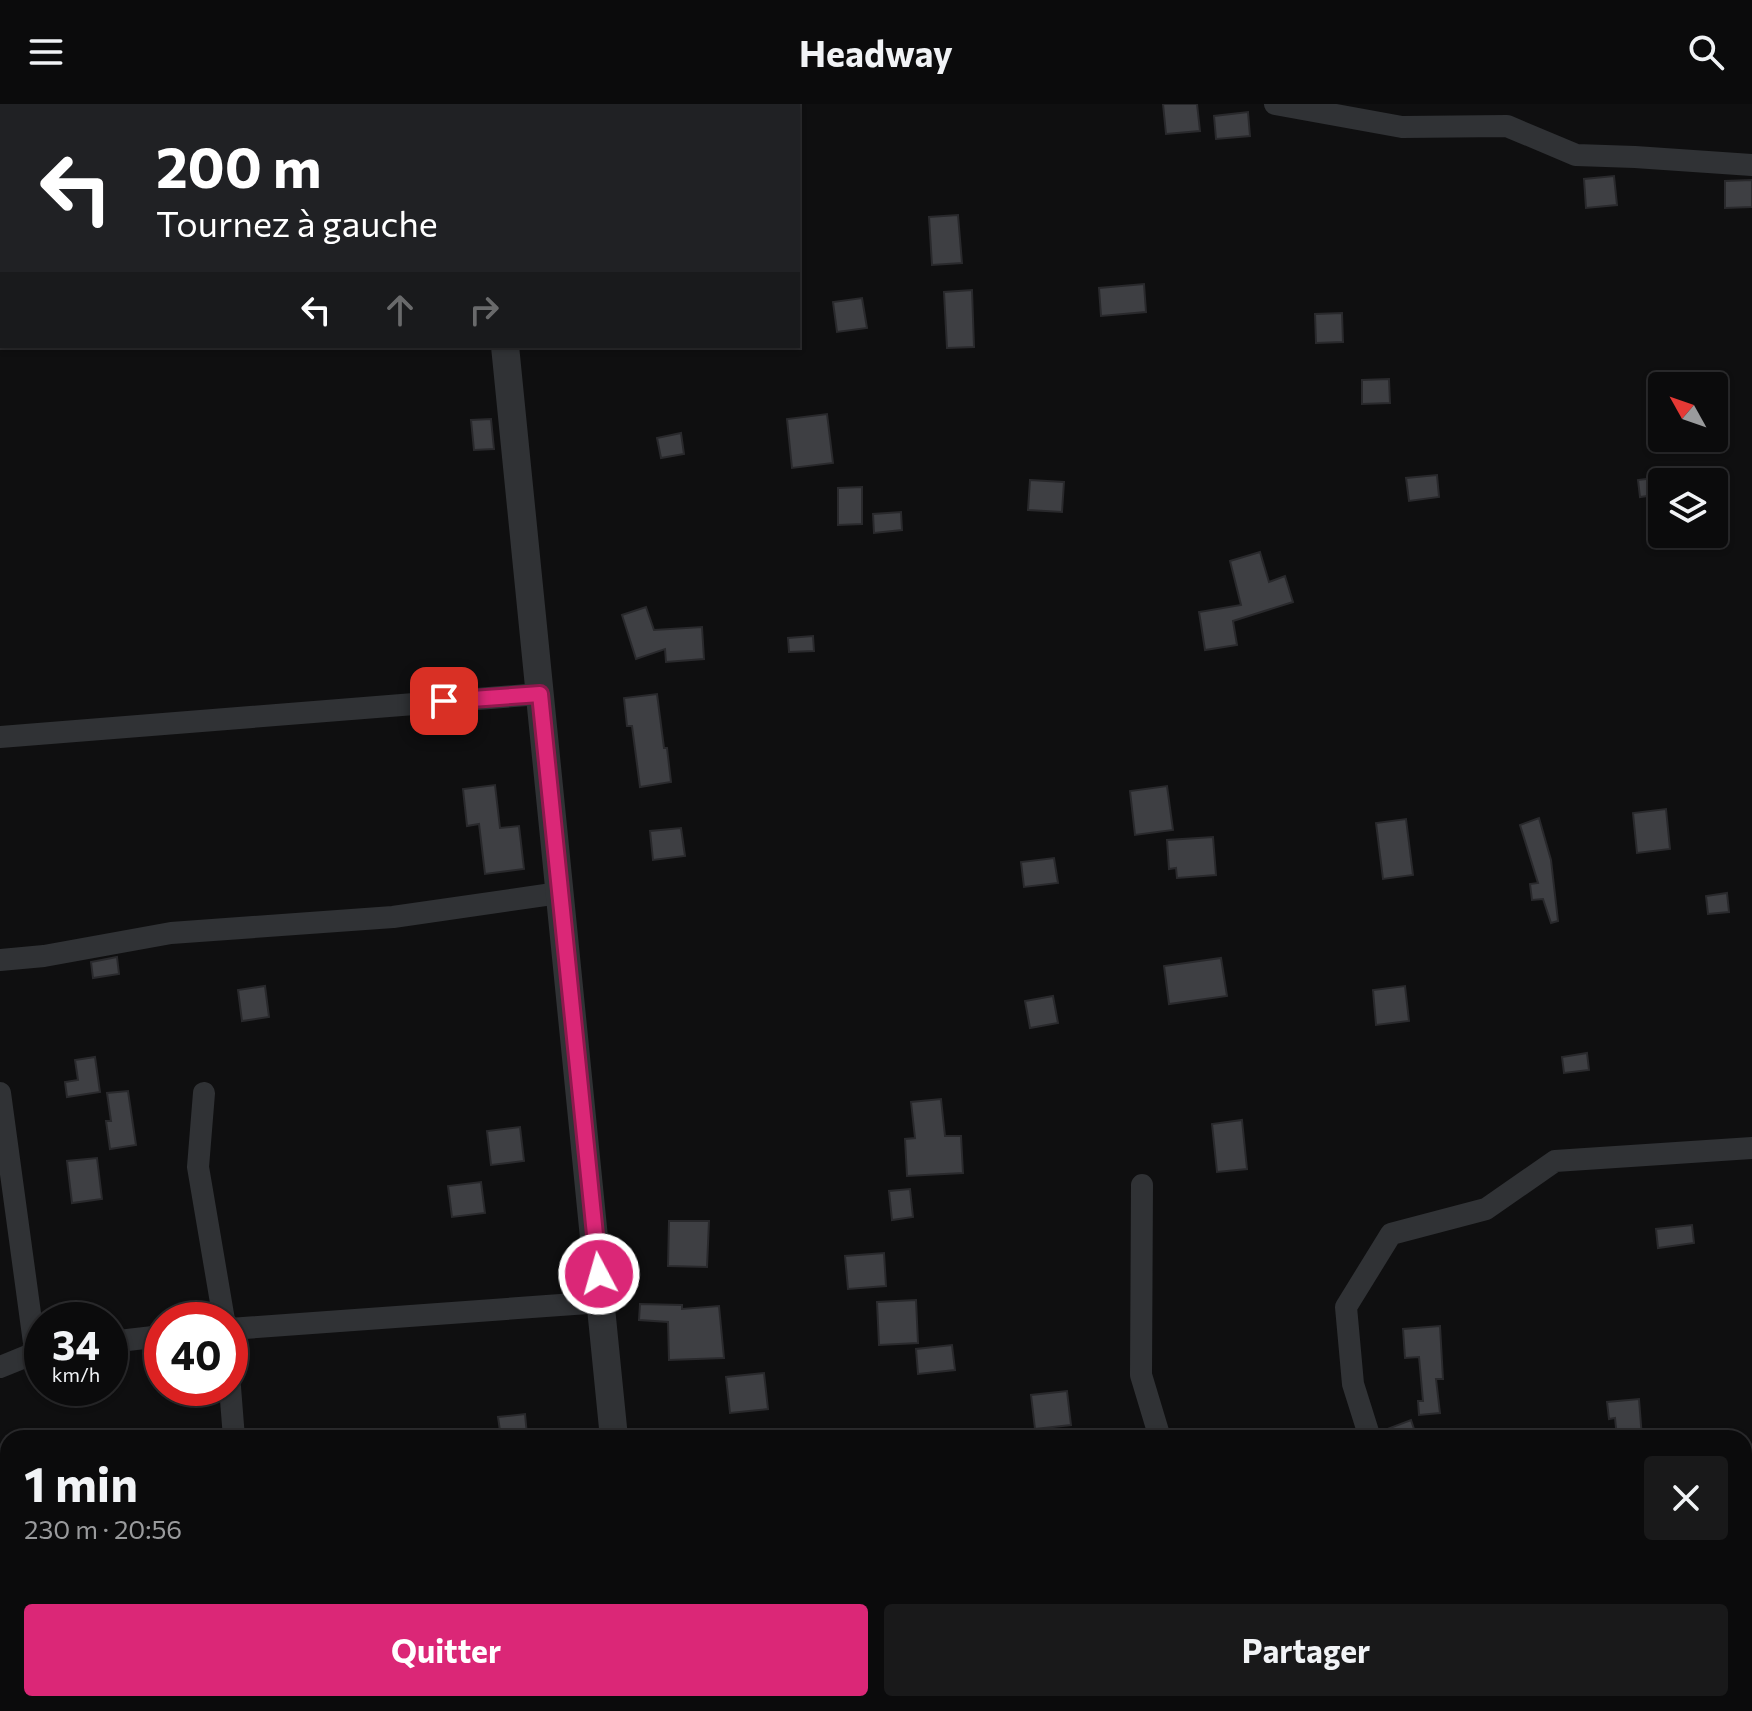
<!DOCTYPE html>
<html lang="fr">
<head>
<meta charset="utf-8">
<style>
	body { margin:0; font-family:Commissioner,sans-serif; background:#19191a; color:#f1f3f6; height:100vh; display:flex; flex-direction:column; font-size:30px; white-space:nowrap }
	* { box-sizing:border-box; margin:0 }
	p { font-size:26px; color:#9a9b9d }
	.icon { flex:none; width:44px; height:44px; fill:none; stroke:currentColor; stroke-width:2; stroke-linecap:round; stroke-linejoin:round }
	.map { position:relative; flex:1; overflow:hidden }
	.panel { position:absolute; left:0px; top:1326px; width:1752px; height:282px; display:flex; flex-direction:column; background:#0b0b0c; border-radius:24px 24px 0 0; box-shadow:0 2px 6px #0004,0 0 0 2px #2b2b2d }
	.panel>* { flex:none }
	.guide { position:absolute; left:0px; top:0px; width:800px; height:244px; box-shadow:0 2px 6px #0004,0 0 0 2px #2b2b2d; background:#202124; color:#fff; overflow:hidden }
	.needle { width:52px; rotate:310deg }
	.buttons { position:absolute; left:1648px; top:268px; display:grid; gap:16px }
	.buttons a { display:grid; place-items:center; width:80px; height:80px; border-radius:8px; background:#0b0b0c; box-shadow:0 2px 6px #0004,0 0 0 2px #2b2b2d; font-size:40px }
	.speed { position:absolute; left:24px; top:1198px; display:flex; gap:16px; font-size:40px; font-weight:700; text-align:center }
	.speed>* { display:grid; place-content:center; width:104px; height:104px; border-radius:50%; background:#0b0b0c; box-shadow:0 2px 6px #0004,0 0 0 2px #2b2b2d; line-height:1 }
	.speed small { font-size:20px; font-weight:400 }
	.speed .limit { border:12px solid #d22; background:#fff; color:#111 }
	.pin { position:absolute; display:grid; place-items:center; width:68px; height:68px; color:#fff; margin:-34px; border-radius:16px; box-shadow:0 4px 12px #0006 }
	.me { position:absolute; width:88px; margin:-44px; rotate:354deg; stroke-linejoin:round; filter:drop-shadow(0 0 6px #0008) }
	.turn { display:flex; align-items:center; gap:28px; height:168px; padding:0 24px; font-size:36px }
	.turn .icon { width:104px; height:104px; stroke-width:2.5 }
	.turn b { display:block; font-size:56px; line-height:68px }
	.lanes { display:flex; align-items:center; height:76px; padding:0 24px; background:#0003; justify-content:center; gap:40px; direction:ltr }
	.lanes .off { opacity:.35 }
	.round { display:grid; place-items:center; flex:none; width:84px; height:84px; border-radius:8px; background:#19191a }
	.headline { display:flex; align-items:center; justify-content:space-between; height:136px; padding:0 24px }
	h1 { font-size:48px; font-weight:700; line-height:60px }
	.cta { display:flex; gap:16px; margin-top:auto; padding:16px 24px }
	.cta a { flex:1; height:92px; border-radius:8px; background:#db2777; color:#fff; font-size:32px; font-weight:700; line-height:92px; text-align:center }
	.cta a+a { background:#19191a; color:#f1f3f6 }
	header { display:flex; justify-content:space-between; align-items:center; height:104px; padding:0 24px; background:#0b0b0c; font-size:36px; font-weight:700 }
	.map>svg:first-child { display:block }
	.building { fill:#3e3f43; stroke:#29292c; stroke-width:2 }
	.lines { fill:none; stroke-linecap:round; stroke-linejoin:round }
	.minor { stroke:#303235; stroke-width:22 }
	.tertiary { stroke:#303235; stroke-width:28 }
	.route-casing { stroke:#8e194d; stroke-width:20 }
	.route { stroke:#db2777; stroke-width:14 }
</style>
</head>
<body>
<header><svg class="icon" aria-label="menu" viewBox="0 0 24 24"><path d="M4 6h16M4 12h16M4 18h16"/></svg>Headway<svg class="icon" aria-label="search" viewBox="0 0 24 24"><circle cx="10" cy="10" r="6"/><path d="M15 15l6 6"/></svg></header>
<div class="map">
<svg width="1752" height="1607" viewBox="0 0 1752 1607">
	<rect width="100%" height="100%" fill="#0f0f10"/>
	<!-- building -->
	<g class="building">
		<path d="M1163,0H1197L1200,27L1166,30Z"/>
		<path d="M1248,8L1250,32L1216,35L1214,12Z"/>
		<path d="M1614,72L1617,101L1586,104L1584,75Z"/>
		<path d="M1752,76V103L1725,104V77Z"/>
		<path d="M958,111L962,159L932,161L929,113Z"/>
		<path d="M1144,180L1146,208L1101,212L1099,184Z"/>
		<path d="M972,186L974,243L947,244L944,188Z"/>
		<path d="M862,194L867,224L837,228L833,198Z"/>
		<path d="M1342,209L1343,238L1316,239L1315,210Z"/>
		<path d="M1389,275L1390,299L1362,300V276Z"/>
		<path d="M827,310L833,359L792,364L787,315Z"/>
		<path d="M491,315L494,345L474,346L471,316Z"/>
		<path d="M681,329L684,350L661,354L657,334Z"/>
		<path d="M1437,371L1439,393L1409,397L1406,374Z"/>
		<path d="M1662,373V390L1640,393L1638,376Z"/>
		<path d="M1030,376L1064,378L1062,408L1028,406Z"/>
		<path d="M862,383V420L838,421V384Z"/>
		<path d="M901,408L902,426L874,429L873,410Z"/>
		<path d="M1260,448L1269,478L1285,472L1293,498L1233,517L1237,541L1205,546L1199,508L1241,501L1230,457Z"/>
		<path d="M646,503L654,526L702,523L704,555L666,558L665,545L636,555L622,511Z"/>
		<path d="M813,532L814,547L789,548L788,534Z"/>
		<path d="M657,590L664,644H667L671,678L640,683L632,622H627L624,594Z"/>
		<path d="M495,681L500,724L519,722L524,765L485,770L479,720L467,722L463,685Z"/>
		<path d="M1167,682L1173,726L1135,731L1130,687Z"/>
		<path d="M1666,705L1670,745L1637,749L1633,709Z"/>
		<path d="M1539,714L1551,756L1558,817L1551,819L1543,795L1532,796L1530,780L1538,779L1520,721Z"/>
		<path d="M1406,715L1413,771L1383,775L1376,719Z"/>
		<path d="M681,724L685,752L653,756L650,727Z"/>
		<path d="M1213,733L1216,771L1177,774L1176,764L1169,765L1167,736Z"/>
		<path d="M1054,754L1058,779L1024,783L1021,758Z"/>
		<path d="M1727,789L1729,808L1708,810L1706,792Z"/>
		<path d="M117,853L119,870L93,874L91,858Z"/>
		<path d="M1221,854L1227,892L1169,900L1164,862Z"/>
		<path d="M265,882L269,913L242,917L238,886Z"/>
		<path d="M1405,882L1409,917L1376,921L1373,886Z"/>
		<path d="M1053,892L1058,919L1030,924L1025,897Z"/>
		<path d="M1587,949L1589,966L1564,969L1562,953Z"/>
		<path d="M95,953L100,988L67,993L65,978L78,976L75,956Z"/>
		<path d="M128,987L136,1041L110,1045L106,1017H111L107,989Z"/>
		<path d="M941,995L945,1032H961L963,1069L907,1072L905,1035L915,1034L911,998Z"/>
		<path d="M1242,1016L1247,1065L1217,1068L1212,1020Z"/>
		<path d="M520,1023L524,1057L491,1061L487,1027Z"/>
		<path d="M97,1054L102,1095L72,1099L67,1057Z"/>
		<path d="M481,1078L485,1109L452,1113L448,1082Z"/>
		<path d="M910,1085L913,1113L892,1116L889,1087Z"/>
		<path d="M669,1117H709L707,1163L668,1162Z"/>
		<path d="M1692,1121L1694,1139L1658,1144L1656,1125Z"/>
		<path d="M884,1149L886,1182L848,1185L845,1152Z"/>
		<path d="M916,1196L918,1239L879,1241L877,1198Z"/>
		<path d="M640,1200L682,1201V1205L719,1202L724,1254L669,1256L668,1218L639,1216Z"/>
		<path d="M1440,1222L1443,1275H1436L1440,1309L1419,1311L1418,1297H1423L1419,1253L1405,1254L1403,1225Z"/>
		<path d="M952,1241L955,1266L918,1270L916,1245Z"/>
		<path d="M764,1269L768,1305L730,1309L726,1273Z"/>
		<path d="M1067,1287L1071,1321L1035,1325L1031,1291Z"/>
		<path d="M1639,1295L1642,1334H1617L1615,1314L1609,1315L1607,1298Z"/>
		<path d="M525,1310L527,1331L501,1334L498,1313Z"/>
		<path d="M1411,1316L1417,1334H1384L1382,1327Z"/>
	</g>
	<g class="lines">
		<!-- minor -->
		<g class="minor">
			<path d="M1275,0L1402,23L1507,22L1576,51L1635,53L1752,61"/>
			<path d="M0,175H2"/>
			<path d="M0,633L540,590"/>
			<path d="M0,856L44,852L171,829L393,813L559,789"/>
			<path d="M0,989L35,1246"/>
			<path d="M204,989L198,1063L224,1216"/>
			<path d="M1142,1081L1141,1271L1160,1334"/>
			<path d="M230,1225L602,1198"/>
			<path d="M110,1238L162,1232"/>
			<path d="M0,1263L42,1246"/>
			<path d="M230,1283L234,1334"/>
			<path d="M1370,1334L1353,1280L1346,1203L1391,1130L1486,1105L1555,1057L1752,1044"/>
			<path d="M1744,1449H1752"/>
			<path d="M1219,1600L1220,1607"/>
			<path d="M68,1607L180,1600"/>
		</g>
		<!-- tertiary -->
		<g class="tertiary">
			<path d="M482,0V2"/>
			<path d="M505,242L614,1334"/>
			<path d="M638,1600V1607"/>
		</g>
	</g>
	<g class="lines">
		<!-- route casing -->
		<g class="route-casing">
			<path id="route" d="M444,597L540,590L599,1170"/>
		</g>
		<!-- route -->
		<use href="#route" class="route"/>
	</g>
</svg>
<div class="buttons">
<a><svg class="needle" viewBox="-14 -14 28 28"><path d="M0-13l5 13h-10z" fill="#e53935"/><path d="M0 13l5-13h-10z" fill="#9a9b9d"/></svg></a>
<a><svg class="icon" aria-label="layers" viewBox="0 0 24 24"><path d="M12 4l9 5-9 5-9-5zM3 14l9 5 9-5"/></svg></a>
</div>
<div class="speed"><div>34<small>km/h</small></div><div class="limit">40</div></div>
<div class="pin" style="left:444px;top:597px;background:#d93025"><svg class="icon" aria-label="arrive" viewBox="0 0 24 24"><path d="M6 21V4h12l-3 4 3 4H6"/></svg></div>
<svg class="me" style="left:599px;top:1170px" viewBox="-20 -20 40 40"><circle r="17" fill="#db2777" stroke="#fff" stroke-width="3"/><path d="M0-11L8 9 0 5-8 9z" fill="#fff"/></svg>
<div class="guide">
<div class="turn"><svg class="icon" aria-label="left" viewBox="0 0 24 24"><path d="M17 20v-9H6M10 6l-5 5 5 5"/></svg><div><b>200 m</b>Tournez à gauche</div></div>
<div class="lanes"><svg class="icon" aria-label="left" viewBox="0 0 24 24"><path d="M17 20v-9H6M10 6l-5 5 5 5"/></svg><svg class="icon off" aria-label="ahead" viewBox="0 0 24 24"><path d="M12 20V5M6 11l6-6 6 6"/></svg><svg class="icon off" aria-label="right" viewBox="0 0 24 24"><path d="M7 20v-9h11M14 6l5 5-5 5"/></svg></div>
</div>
<section class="panel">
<div class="headline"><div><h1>1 min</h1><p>230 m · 20:56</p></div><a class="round"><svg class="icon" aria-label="close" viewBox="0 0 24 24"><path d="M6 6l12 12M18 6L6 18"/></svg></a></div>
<div class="cta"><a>Quitter</a><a>Partager</a></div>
</section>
</div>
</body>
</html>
